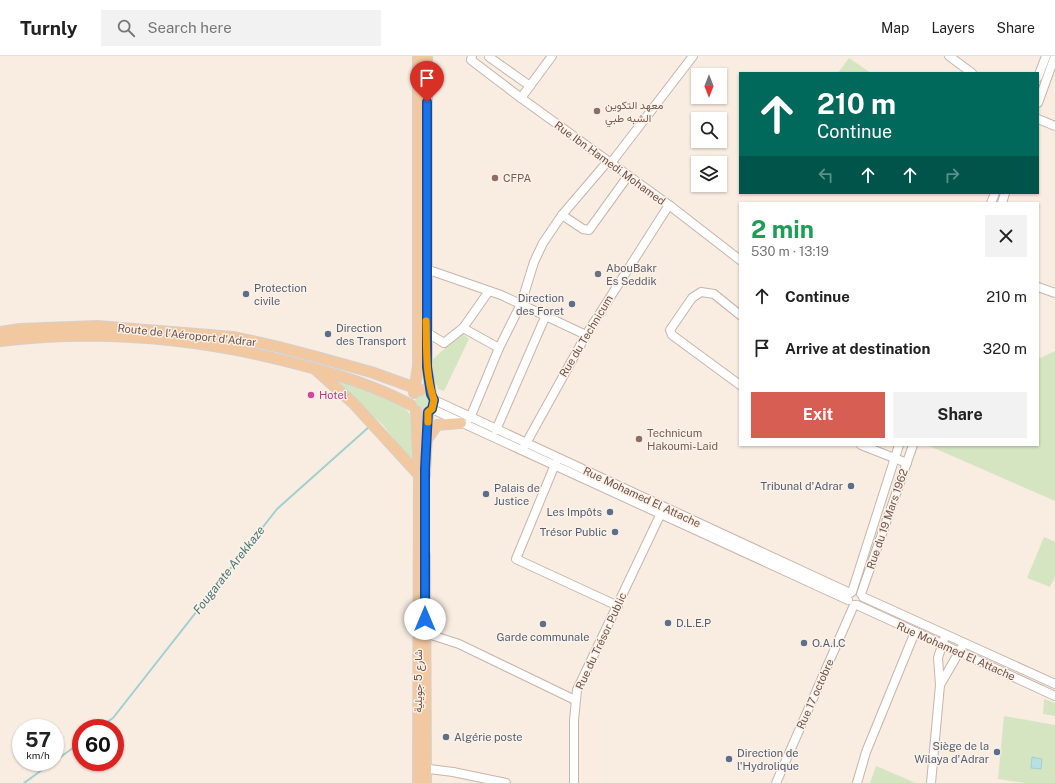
<!DOCTYPE html>
<html lang="en">
<head>
<meta charset="utf-8">
<style>
	body { margin:0; font-family:"Public Sans",Vazirmatn,sans-serif; background:#f2f2f2; color:#222; height:100vh; display:flex; flex-direction:column; font-size:15px; white-space:nowrap }
	* { box-sizing:border-box; margin:0 }
	p { font-size:13px; color:#767676 }
	.icon { flex:none; width:22px; height:22px; fill:none; stroke:currentColor; stroke-width:2; stroke-linecap:round; stroke-linejoin:round }
	.map { position:relative; flex:1; overflow:hidden }
	.drawer { position:absolute; left:739px; top:146px; width:300px; height:244px; display:flex; flex-direction:column; background:#fff; border-radius:0px; box-shadow:0 1px 3px #0004 }
	.drawer>* { flex:none }
	.banner { position:absolute; left:739px; top:16px; width:300px; height:122px; border-radius:0px; box-shadow:0 1px 3px #0004; background:#00695c; color:#fff; overflow:hidden }
	.needle { width:26px; rotate:180deg }
	.controls { position:absolute; left:691px; top:12px; display:grid; gap:8px }
	.controls a { display:grid; place-items:center; width:36px; height:36px; border-radius:0px; background:#fff; box-shadow:0 1px 3px #0004; font-size:20px }
	.speed { position:absolute; left:12px; top:663px; display:flex; gap:8px; font-size:20px; font-weight:700; text-align:center }
	.speed>* { display:grid; place-content:center; width:52px; height:52px; border-radius:50%; background:#fff; box-shadow:0 1px 3px #0004; line-height:1 }
	.speed small { font-size:10px; font-weight:400 }
	.speed .limit { border:6px solid #d22; background:#fff; color:#111 }
	.pin { position:absolute; display:grid; place-items:center; width:34px; height:34px; color:#fff; margin:-41px -17px; border-radius:50% 50% 50% 0; rotate:-45deg; box-shadow:0 0 4px #0007 }
	.pin .icon { rotate:45deg }
	.me { position:absolute; width:44px; margin:-22px; rotate:0deg; stroke-linejoin:round; filter:drop-shadow(0 0 3px #0008) }
	.turn { display:flex; align-items:center; gap:14px; height:84px; padding:0 12px; font-size:18px }
	.turn .icon { width:52px; height:52px; stroke-width:2.5 }
	.turn b { display:block; font-size:28px; line-height:34px }
	.lanes { display:flex; align-items:center; height:38px; padding:0 12px; background:#0003; justify-content:center; gap:20px; direction:ltr }
	.lanes .off { opacity:.35 }
	.round { display:grid; place-items:center; flex:none; width:42px; height:42px; border-radius:0px; background:#f2f2f2 }
	.head { display:flex; align-items:center; justify-content:space-between; height:68px; padding:0 12px }
	h1 { font-size:24px; font-weight:700; line-height:30px; color:#1e9e55 }
	.primary-button { display:flex; gap:8px; margin-top:auto; padding:8px 12px }
	.primary-button a { flex:1; height:46px; border-radius:0px; background:#d75e52; color:#fff; font-size:16px; font-weight:700; line-height:46px; text-align:center }
	.primary-button a+a { background:#f2f2f2; color:#222 }
	ul { padding:0; list-style:none }
	li { display:flex; align-items:center; gap:12px; height:52px; padding:0 12px }
	li div { flex:1 }
	li b { display:block; font-size:15px }
	li em { font-style:normal }
	header { display:flex; align-items:center; gap:24px; box-sizing:border-box; height:56px; padding:0 20px; background:#fff; border-bottom:1px solid #e0e0e0 }
	header strong { font-size:19px }
	nav { display:flex; gap:22px; margin-inline-start:auto; font-size:14px }
	.search { width:280px; height:36px; background:#f2f2f2; display:flex; align-items:center; gap:10px; box-sizing:border-box; padding:0 14px; border-radius:0px; color:#767676; font-size:15px }
	.map>svg:first-child { display:block }
	.green { fill:#d5e5c2 }
	.water { fill:#b9e0e0; stroke:#a0d0d1 }
	.lines { fill:none; stroke-linecap:round; stroke-linejoin:round }
	.stream { stroke:#a0d0d1; stroke-width:2 }
	.minor-casing { stroke:#c8b4aa; stroke-width:10 }
	.major-casing { stroke:#d6cfcd; stroke-width:12 }
	.minor { stroke:#fff; stroke-width:8 }
	.major { stroke:#f2c8a0; stroke-width:10 }
	.route-casing { stroke:#114b97; stroke-width:10 }
	.route { stroke:#1a73e8; stroke-width:7 }
	.slow { stroke:#f59e0b; stroke-width:7 }
	.education-dot { fill:#8d6e63; stroke:#fdf1e7; stroke-width:1.5 }
	.worship-dot { fill:#6b7280; stroke:#fdf1e7; stroke-width:1.5 }
	.service-dot { fill:#5c6f8a; stroke:#fdf1e7; stroke-width:1.5 }
	.hotel-dot { fill:#d1479c; stroke:#fdf1e7; stroke-width:1.5 }
	.labels { text-anchor:middle; stroke-width:3; stroke-linejoin:round; paint-order:stroke }
	.education-label { font-size:11px; fill:#785e54; stroke:#fdf1e7; text-anchor:start }
	.street-label { font-size:11px; fill:#6d534b; stroke:#fdf1e7 }
	.worship-label { font-size:11px; fill:#5b616d; stroke:#fdf1e7; text-anchor:start }
	.service-label { font-size:11px; fill:#4e5e75; stroke:#fdf1e7; text-anchor:start }
	.hotel-label { font-size:11px; fill:#b23c85; stroke:#fdf1e7; text-anchor:start }
	.water-label { font-size:12px; font-style:italic; fill:#447778; stroke:#fdf1e7 }
</style>
</head>
<body>
<header>
<strong>Turnly</strong>
<div class="search"><svg class="icon" aria-label="search" viewBox="0 0 24 24"><circle cx="10" cy="10" r="6"/><path d="M15 15l6 6"/></svg>Search here</div>
<nav><a>Map</a><a>Layers</a><a>Share</a></nav>
</header>
<div class="map">
<svg width="1055" height="727" viewBox="0 0 1055 727">
	<rect width="100%" height="100%" fill="#f9ede1"/>
	<!-- green -->
	<g class="green">
		<path d="M849,2L871,17H838Z"/>
		<path d="M462,277L469,283L444,335L438,333L433,319L432,304Z"/>
		<path d="M1055,295V445L927,389H1038V303Z"/>
		<path d="M323,317C345,324 395,339 409,357C416,366 415,399 416,411L382,368Z"/>
		<circle cx="422" cy="346" r="7"/>
		<path d="M1044,481L1055,486V521L1050,531L1027,522Z"/>
		<path d="M1044,643L1055,647V660L1043,658Z"/>
		<path d="M1004,660L1055,669V727H1025L998,723Z"/>
		<path d="M876,710L916,727H870Z"/>
	</g>
	<!-- water -->
	<path class="water" d="M1032,701L1042,703L1041,713L1031,712Z"/>
	<g class="lines">
		<!-- stream -->
		<g class="stream">
			<path d="M99,672L113,662L277,453L370,370"/>
			<path d="M55,705L81,686"/>
			<path d="M24,727L53,706"/>
		</g>
		<!-- minor casing -->
		<g class="minor-casing">
			<g id="minor">
				<path d="M472,0L471,4L521,42"/>
				<path d="M552,0L521,42L669,149L740,204"/>
				<path d="M949,0L972,17"/>
				<path d="M489,1L530,30"/>
				<path d="M1038,21L1046,0"/>
				<path d="M1038,47L1055,0"/>
				<path d="M1038,63L1055,70"/>
				<path d="M611,107L693,0"/>
				<path d="M991,147L995,137"/>
				<path d="M1002,147L1005,137"/>
				<path d="M562,159L583,173L589,174L628,120"/>
				<path d="M426,213L501,239L586,279"/>
				<path d="M1038,231L1055,237"/>
				<path d="M740,259L714,238L701,236L692,242L670,274L672,279L740,329"/>
				<path d="M463,272L499,292"/>
				<path d="M426,276L444,287L463,272L489,235"/>
				<path d="M434,344L850,537"/>
				<path d="M432,353L848,544"/>
				<path d="M470,362L499,292L521,248L534,206L543,187L562,159L608,105"/>
				<path d="M496,374L546,259"/>
				<path d="M861,389L907,407"/>
				<path d="M524,391L586,279L669,149"/>
				<path d="M556,406L516,503L618,550"/>
				<path d="M852,536L899,389"/>
				<path d="M861,538L913,389"/>
				<path d="M863,541L1055,628"/>
				<path d="M857,549L1055,640"/>
				<path d="M425,577L459,588L575,644"/>
				<path d="M940,629L962,591"/>
				<path d="M421,712L453,716L506,727"/>
				<path d="M574,727V664L577,634L663,453"/>
				<path d="M776,727L854,549"/>
				<path d="M857,727L866,696L915,576"/>
				<path d="M931,727L940,629L938,602L944,583"/>
			</g>
		</g>
		<!-- major casing -->
		<g class="major-casing">
			<g id="major">
				<path d="M427,0V311L431,338"/>
				<path d="M0,276L20,273L97,270L234,281L279,291L317,301L371,316L421,334"/>
				<path d="M0,285C101,273 202,282 301,309C339,319 376,330 411,349"/>
				<path d="M316,314L353,347L419,419"/>
				<path d="M414,337L418,310V0"/>
				<path d="M416,355L419,419L418,727"/>
				<path d="M428,382L437,369L461,367"/>
				<path d="M425,419L428,356"/>
				<path d="M425,499L426,727"/>
			</g>
		</g>
		<!-- minor -->
		<use href="#minor" class="minor"/>
		<!-- major -->
		<use href="#major" class="major"/>
	</g>
	<g class="lines">
		<!-- route casing -->
		<g class="route-casing">
			<path id="route" d="M425,563V413L428,356L432,353L434,344L431,338L427,311V46"/>
		</g>
		<!-- route -->
		<use href="#route" class="route"/>
		<!-- slow -->
		<path class="slow" d="M426,265C427,292 425,318 434,344L432,353L428,356V366"/>
	</g>
	<!-- markers -->
	<g class="education-dot">
		<circle cx="597" cy="55" r="4"/>
		<circle cx="495" cy="122" r="4"/>
		<circle cx="639" cy="383" r="4"/>
	</g>
	<circle class="worship-dot" cx="598" cy="218" r="4"/>
	<g class="service-dot">
		<circle cx="246" cy="238" r="4"/>
		<circle cx="572" cy="248" r="4"/>
		<circle cx="328" cy="278" r="4"/>
		<circle cx="851" cy="430" r="4"/>
		<circle cx="486" cy="438" r="4"/>
		<circle cx="610" cy="456" r="4"/>
		<circle cx="615" cy="476" r="4"/>
		<circle cx="668" cy="567" r="4"/>
		<circle cx="543" cy="568" r="4"/>
		<circle cx="804" cy="587" r="4"/>
		<circle cx="446" cy="681" r="4"/>
		<circle cx="997" cy="696" r="4"/>
		<circle cx="729" cy="703" r="4"/>
	</g>
	<circle class="hotel-dot" cx="311" cy="339" r="4"/>
	<g class="labels">
		<!-- education labels -->
		<g class="education-label">
			<text x="605" y="53">معهد التكوين<tspan x="605" dy="13">الشبه طبي</tspan></text>
			<text x="503" y="126">CFPA</text>
			<text x="647" y="381">Technicum<tspan x="647" dy="13">Hakoumi-Laid</tspan></text>
		</g>
		<!-- street labels -->
		<g class="street-label">
			<text transform="translate(610 107) rotate(36)" y="4">Rue Ibn Hamedi Mohamed</text>
			<text transform="translate(187 279) rotate(6)" y="4">Route de l'Aéroport d'Adrar</text>
			<text transform="translate(586 280) rotate(-59)" y="4">Rue du Technicum</text>
			<text transform="translate(642 441) rotate(25)" y="4">Rue Mohamed El Attache</text>
			<text transform="translate(887 463) rotate(-71)" y="4">Rue du 19 Mars 1962</text>
			<text transform="translate(601 585) rotate(-65)" y="4">Rue du Trésor Public</text>
			<text transform="translate(956 595) rotate(24)" y="4">Rue Mohamed El Attache</text>
			<text transform="translate(418 625) rotate(-90)" y="4">شارع 5 جويلية</text>
			<text transform="translate(815 638) rotate(-66)" y="4">Rue 17 octobre</text>
		</g>
		<!-- worship labels -->
		<g class="worship-label">
			<text x="606" y="216">AbouBakr<tspan x="606" dy="13">Es Seddik</tspan></text>
		</g>
		<!-- service labels -->
		<g class="service-label">
			<text x="254" y="236">Protection<tspan x="254" dy="13">civile</tspan></text>
			<text x="564" y="246" text-anchor="end">Direction<tspan x="564" dy="13">des Foret</tspan></text>
			<text x="336" y="276">Direction<tspan x="336" dy="13">des Transport</tspan></text>
			<text x="843" y="434" text-anchor="end">Tribunal d'Adrar</text>
			<text x="494" y="436">Palais de<tspan x="494" dy="13">Justice</tspan></text>
			<text x="602" y="460" text-anchor="end">Les Impôts</text>
			<text x="607" y="480" text-anchor="end">Trésor Public</text>
			<text x="676" y="571">D.L.E.P</text>
			<text x="543" y="585" text-anchor="middle">Garde communale</text>
			<text x="812" y="591">O.A.I.C</text>
			<text x="454" y="685">Algérie poste</text>
			<text x="989" y="694" text-anchor="end">Siège de la<tspan x="989" dy="13">Wilaya d'Adrar</tspan></text>
			<text x="737" y="701">Direction de<tspan x="737" dy="13">l'Hydrolique</tspan></text>
		</g>
		<!-- hotel labels -->
		<g class="hotel-label">
			<text x="319" y="343">Hotel</text>
		</g>
		<!-- water labels -->
		<g class="water-label">
			<text transform="translate(229 514) rotate(-52)" y="4">Fougarate Arekkaze</text>
		</g>
	</g>
</svg>
<div class="controls">
<a><svg class="needle" viewBox="-14 -14 28 28"><path d="M0-13l5 13h-10z" fill="#e53935"/><path d="M0 13l5-13h-10z" fill="#767676"/></svg></a>
<a><svg class="icon" aria-label="search" viewBox="0 0 24 24"><circle cx="10" cy="10" r="6"/><path d="M15 15l6 6"/></svg></a>
<a><svg class="icon" aria-label="layers" viewBox="0 0 24 24"><path d="M12 4l9 5-9 5-9-5zM3 14l9 5 9-5"/></svg></a>
</div>
<div class="speed"><div>57<small>km/h</small></div><div class="limit">60</div></div>
<div class="pin" style="left:427px;top:46px;background:#d93025"><svg class="icon" aria-label="arrive" viewBox="0 0 24 24"><path d="M6 21V4h12l-3 4 3 4H6"/></svg></div>
<svg class="me" style="left:425px;top:563px" viewBox="-20 -20 40 40"><circle r="19" fill="#fff"/><path d="M0-13L10 11 0 6-10 11z" fill="#1a73e8"/></svg>
<div class="banner">
<div class="turn"><svg class="icon" aria-label="ahead" viewBox="0 0 24 24"><path d="M12 20V5M6 11l6-6 6 6"/></svg><div><b>210 m</b>Continue</div></div>
<div class="lanes"><svg class="icon off" aria-label="left" viewBox="0 0 24 24"><path d="M17 20v-9H6M10 6l-5 5 5 5"/></svg><svg class="icon" aria-label="ahead" viewBox="0 0 24 24"><path d="M12 20V5M6 11l6-6 6 6"/></svg><svg class="icon" aria-label="ahead" viewBox="0 0 24 24"><path d="M12 20V5M6 11l6-6 6 6"/></svg><svg class="icon off" aria-label="right" viewBox="0 0 24 24"><path d="M7 20v-9h11M14 6l5 5-5 5"/></svg></div>
</div>
<section class="drawer">
<div class="head"><div><h1>2 min</h1><p>530 m · 13:19</p></div><a class="round"><svg class="icon" aria-label="close" viewBox="0 0 24 24"><path d="M6 6l12 12M18 6L6 18"/></svg></a></div>
<ul>
<li><svg class="icon" aria-label="ahead" viewBox="0 0 24 24"><path d="M12 20V5M6 11l6-6 6 6"/></svg><div><b>Continue</b></div><em>210 m</em></li>
<li><svg class="icon" aria-label="arrive" viewBox="0 0 24 24"><path d="M6 21V4h12l-3 4 3 4H6"/></svg><div><b>Arrive at destination</b></div><em>320 m</em></li>
</ul>
<div class="primary-button"><a>Exit</a><a>Share</a></div>
</section>
</div>
</body>
</html>
